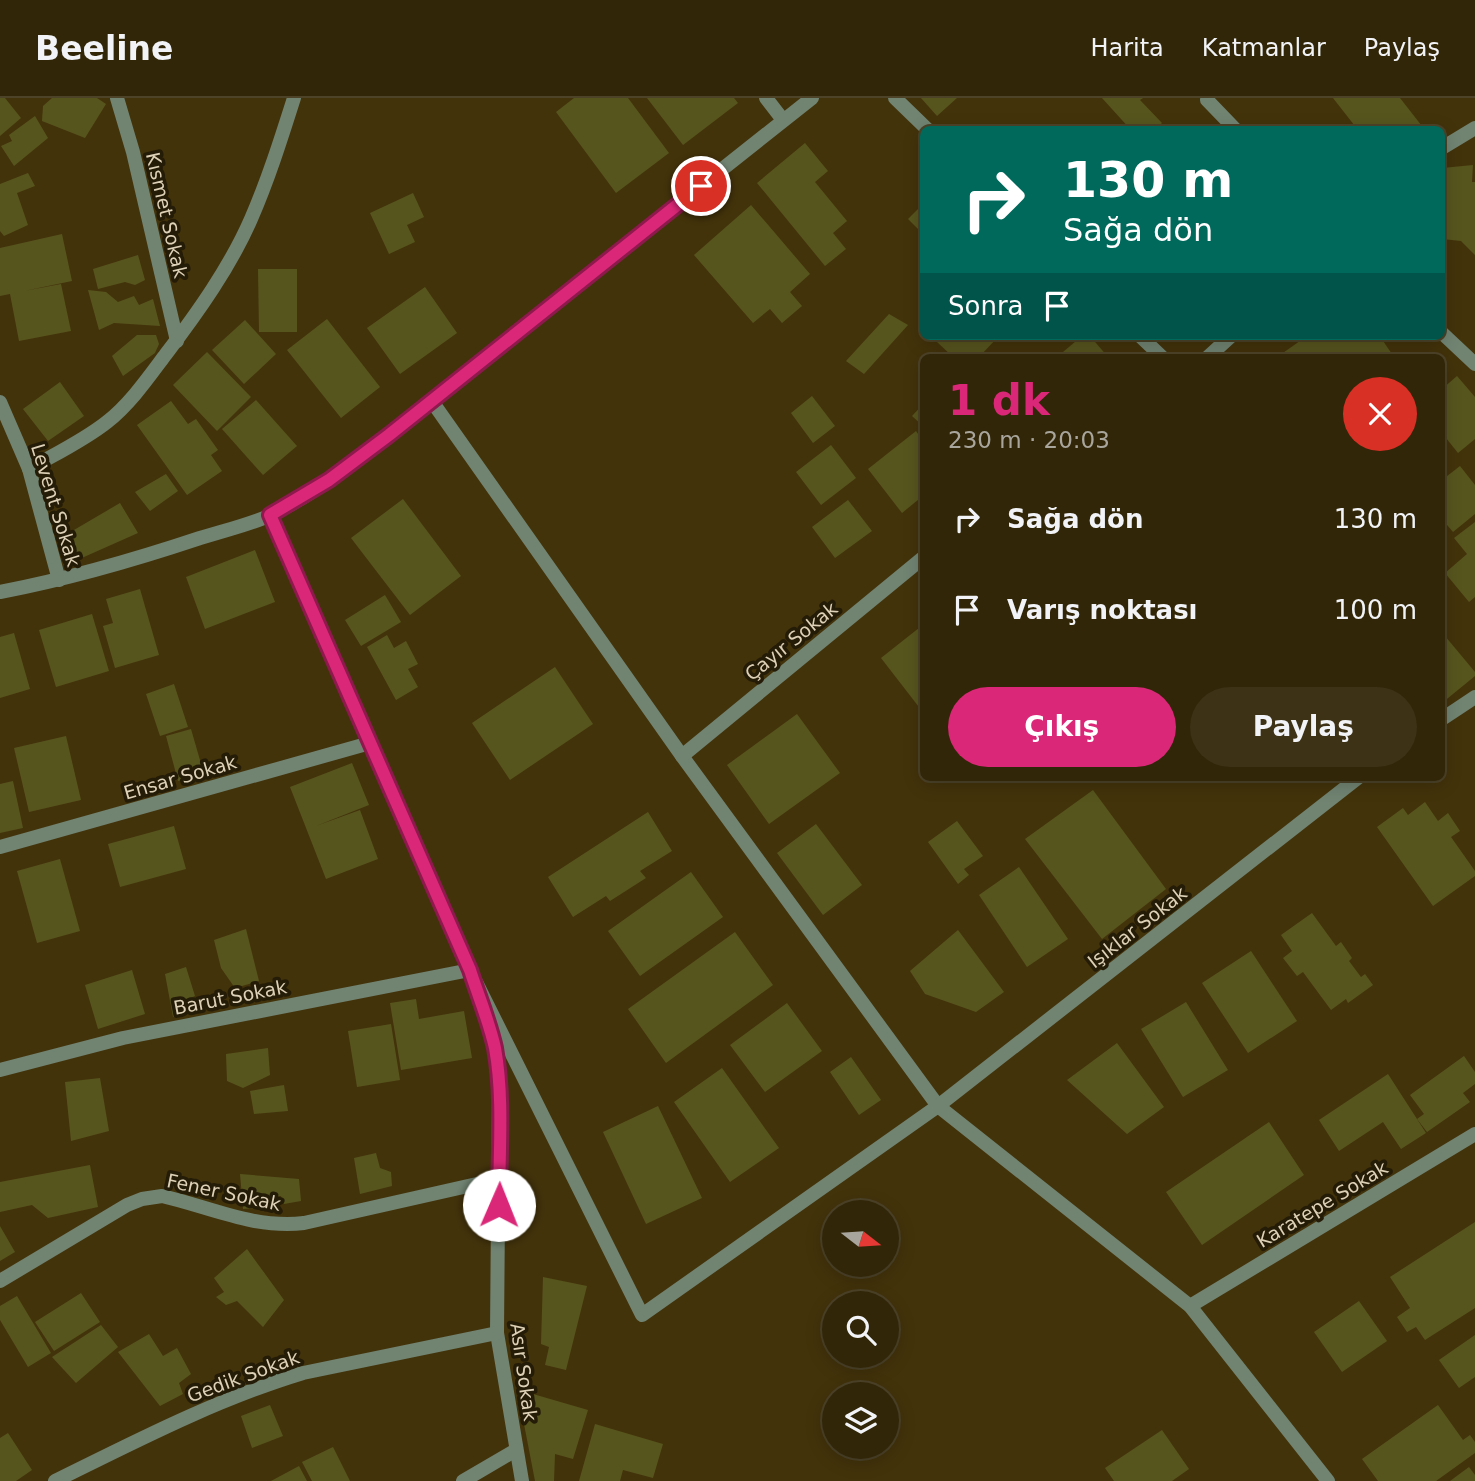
<!DOCTYPE html>
<html lang="tr">
<head>
<meta charset="utf-8">
<style>
	body { margin:0; font-family:"DejaVu Sans",sans-serif; background:#3d3216; color:#f1f3f6; height:100vh; display:flex; flex-direction:column; font-size:26px; white-space:nowrap }
	* { box-sizing:border-box; margin:0 }
	p { font-size:23px; color:#a8a59c }
	.icon { flex:none; width:38px; height:38px; fill:none; stroke:currentColor; stroke-width:2; stroke-linecap:round; stroke-linejoin:round }
	.map { position:relative; flex:1; overflow:hidden }
	.sheet { position:absolute; left:920px; top:256px; width:525px; height:427px; display:flex; flex-direction:column; background:#322608; border-radius:10px; box-shadow:0 4px 18px #0003,0 0 0 2px #4d4329 }
	.sheet>* { flex:none }
	.banner { position:absolute; left:920px; top:28px; width:525px; height:214px; border-radius:10px; box-shadow:0 4px 18px #0003,0 0 0 2px #4d4329; background:#00695c; color:#fff; overflow:hidden }
	.needle { width:46px; rotate:107deg }
	.fabs { position:absolute; left:822px; top:1102px; display:grid; gap:14px }
	.fabs a { display:grid; place-items:center; width:77px; height:77px; border-radius:50%; background:#322608; box-shadow:0 4px 18px #0003,0 0 0 2px #4d4329; font-size:35px }
	.pin { position:absolute; display:grid; place-items:center; width:60px; height:60px; color:#fff; margin:-30px; border:4px solid #fff; border-radius:50%; box-shadow:0 2px 7px #0007 }
	.me { position:absolute; width:77px; margin:-38px; rotate:1deg; stroke-linejoin:round; filter:drop-shadow(0 0 5px #0008) }
	.turn { display:flex; align-items:center; gap:24px; height:147px; padding:0 28px; font-size:32px }
	.turn .icon { width:91px; height:91px; stroke-width:2.5 }
	.turn b { display:block; font-size:49px; line-height:60px }
	.then { display:flex; align-items:center; height:66px; padding:0 28px; background:#0003; gap:14px; font-size:26px }
	.round { display:grid; place-items:center; flex:none; width:74px; height:74px; border-radius:37px; background:#3d3216 }
	.head { display:flex; align-items:center; justify-content:space-between; height:119px; padding:0 28px }
	h1 { font-size:42px; font-weight:700; line-height:52px; color:#db2777 }
	.primary-button { display:flex; gap:14px; margin-top:auto; padding:14px 28px }
	.primary-button a { flex:1; height:80px; border-radius:42px; background:#db2777; color:#fff; font-size:28px; font-weight:700; line-height:80px; text-align:center }
	.primary-button a+a { background:#3d3216; color:#f1f3f6 }
	ul { padding:0; list-style:none }
	li { display:flex; align-items:center; gap:21px; height:91px; padding:0 28px }
	li div { flex:1 }
	li b { display:block; font-size:26px }
	li em { font-style:normal }
	header { display:flex; align-items:center; gap:42px; box-sizing:border-box; height:98px; padding:0 35px; background:#322608; border-bottom:2px solid #4d4329 }
	header strong { font-size:33px }
	nav { display:flex; gap:38px; margin-inline-start:auto; font-size:24px }
	.map>svg:first-child { display:block }
	.building { fill:#57551e }
	.lines { fill:none; stroke-linecap:round; stroke-linejoin:round }
	.street { stroke:#718472; stroke-width:14 }
	.route-casing { stroke:#8e194d; stroke-width:18 }
	.route { stroke:#db2777; stroke-width:12 }
	.labels { text-anchor:middle; stroke-width:7; stroke-linejoin:round; paint-order:stroke }
	.street-label { font-size:19px; fill:#ddd1b7; stroke:#251c07 }
</style>
</head>
<body>
<header>
<strong>Beeline</strong>
<nav><a>Harita</a><a>Katmanlar</a><a>Paylaş</a></nav>
</header>
<div class="map">
<svg width="1475" height="1383" viewBox="0 0 1475 1383">
	<rect width="100%" height="100%" fill="#43330b"/>
	<!-- building -->
	<g class="building">
		<path d="M0,0H5L21,20L0,38Z"/>
		<path d="M52,0H97L106,6L85,40L42,23L43,8Z"/>
		<path d="M574,0H628L669,55L616,95L556,14Z"/>
		<path d="M647,0H734L738,5L683,47Z"/>
		<path d="M921,0H957L937,18Z"/>
		<path d="M1102,0H1143L1140,2L1162,25L1155,32H1131Z"/>
		<path d="M1333,0H1400L1425,32H1358Z"/>
		<path d="M35,18L48,40L14,68L1,48L12,43L9,37Z"/>
		<path d="M805,45L828,73L815,84L847,123L833,135L846,151L825,168L757,85Z"/>
		<path d="M1473,67L1472,84H1475V157L1461,143L1442,141V70Z"/>
		<path d="M28,75L35,88L17,95L28,127L4,138L0,133V86Z"/>
		<path d="M413,95L424,119L407,127L415,144L389,156L370,115Z"/>
		<path d="M924,105V137L908,121Z"/>
		<path d="M751,107L810,176L790,194L802,208L782,225L770,211L753,225L694,157Z"/>
		<path d="M62,136L72,183L24,193L61,186L71,233L19,243L10,196L0,198V150Z"/>
		<path d="M138,157L145,182L135,187L125,184L98,191L93,171Z"/>
		<path d="M258,171H297V234H259Z"/>
		<path d="M425,189L457,235L400,276L367,230Z"/>
		<path d="M88,192L106,194L118,204L134,198L139,207L153,201L160,228L114,225L99,232Z"/>
		<path d="M889,216L908,227L864,276L846,263Z"/>
		<path d="M327,221L380,289L341,320L287,252Z"/>
		<path d="M245,222L276,256L244,286L212,252Z"/>
		<path d="M137,237H156L159,246L155,255L123,278L112,258Z"/>
		<path d="M941,238H999L979,259H953L936,243Z"/>
		<path d="M1082,238H1090L1108,259H1068L1063,254Z"/>
		<path d="M1307,238H1384L1381,240L1392,256L1388,259H1281L1280,257Z"/>
		<path d="M207,254L251,299L217,333L173,287Z"/>
		<path d="M1457,278L1475,299V341L1458,355L1442,335V291Z"/>
		<path d="M60,284L84,318L48,343L23,311Z"/>
		<path d="M812,298L835,328L813,345L791,315Z"/>
		<path d="M256,302L297,348L263,377L222,331Z"/>
		<path d="M171,303L188,326L196,321L218,352L211,357L222,373L187,397L137,327Z"/>
		<path d="M924,305V329L912,318Z"/>
		<path d="M916,333L924,344V397L902,415L868,371Z"/>
		<path d="M831,347L856,380L821,407L796,374Z"/>
		<path d="M1460,368L1475,387V416L1453,434L1442,421V382Z"/>
		<path d="M166,376L178,393L150,413L135,394Z"/>
		<path d="M403,401L461,478L410,517L351,440Z"/>
		<path d="M848,402L872,433L835,460L812,429Z"/>
		<path d="M120,405L138,435L75,463L62,439Z"/>
		<path d="M1475,424V499L1469,504L1445,475L1467,456L1454,440Z"/>
		<path d="M255,452L275,504L205,531L186,479Z"/>
		<path d="M140,491L159,557L115,570L103,528L113,525L106,501Z"/>
		<path d="M385,497L401,524L361,548L345,522Z"/>
		<path d="M92,516L109,573L56,589L39,532Z"/>
		<path d="M924,526V612L922,613L881,560Z"/>
		<path d="M14,535L30,591L0,600V539Z"/>
		<path d="M387,537L394,550L406,543L418,566L408,571L418,589L396,602L367,549Z"/>
		<path d="M1445,538L1475,574V578L1442,605V540Z"/>
		<path d="M555,569L593,626L510,682L472,625Z"/>
		<path d="M174,586L188,629L160,638L146,596Z"/>
		<path d="M797,616L840,675L769,726L727,667Z"/>
		<path d="M191,631L204,676L178,683L166,638Z"/>
		<path d="M66,638L81,702L29,714L14,650Z"/>
		<path d="M352,665L369,707L316,728L360,712L378,761L326,781L290,689Z"/>
		<path d="M13,683L23,730L0,735V686Z"/>
		<path d="M1093,692L1166,791L1102,841L1025,741Z"/>
		<path d="M1425,704L1438,723L1448,715L1460,733L1451,739L1475,773V778L1433,808L1377,729L1403,710L1408,717Z"/>
		<path d="M648,714L672,753L640,773L646,780L610,803L606,798L573,819L548,779Z"/>
		<path d="M957,723L983,758L964,771L969,777L958,786L928,744Z"/>
		<path d="M816,726L862,787L823,817L777,755Z"/>
		<path d="M174,728L186,771L120,789L108,746Z"/>
		<path d="M60,761L80,833L37,845L17,773Z"/>
		<path d="M1019,769L1068,841L1027,869L979,797Z"/>
		<path d="M691,774L723,819L640,878L608,833Z"/>
		<path d="M1312,815L1336,848L1341,844L1352,860L1349,863L1361,879L1365,876L1373,887L1348,905L1346,901L1331,912L1303,874L1297,878L1283,860L1292,853L1281,837Z"/>
		<path d="M246,831L259,883L235,890L221,870L214,842Z"/>
		<path d="M958,832L1004,894L976,914L925,896L910,873Z"/>
		<path d="M735,834L773,887L666,965L628,911Z"/>
		<path d="M1251,853L1297,923L1248,955L1202,885Z"/>
		<path d="M186,869L195,898L180,905L182,915L173,919L165,876Z"/>
		<path d="M132,872L145,916L98,931L85,887Z"/>
		<path d="M416,901L419,921L464,913L472,960L401,972L390,905Z"/>
		<path d="M1186,904L1228,972L1183,999L1141,931Z"/>
		<path d="M787,905L822,953L765,994L730,947Z"/>
		<path d="M391,926L400,982L357,989L348,933Z"/>
		<path d="M1117,945L1164,1009L1127,1036L1067,982Z"/>
		<path d="M268,950L270,977L243,990L227,983L226,956Z"/>
		<path d="M1464,958L1475,974V986L1463,995L1470,1004L1427,1034L1417,1021L1424,1016L1410,997Z"/>
		<path d="M851,959L881,1002L859,1017L830,974Z"/>
		<path d="M722,970L779,1050L730,1084L674,1004Z"/>
		<path d="M1388,976L1426,1035L1401,1051L1383,1024L1339,1053L1319,1022Z"/>
		<path d="M100,980L109,1033L71,1043L65,984Z"/>
		<path d="M284,987L288,1013L254,1016L250,993Z"/>
		<path d="M658,1008L702,1100L646,1126L603,1034Z"/>
		<path d="M1269,1024L1304,1077L1202,1147L1166,1094Z"/>
		<path d="M376,1055L380,1070L391,1074L392,1088L360,1096L354,1060Z"/>
		<path d="M90,1067L98,1109L48,1120L32,1107L0,1114V1084Z"/>
		<path d="M240,1076L299,1081L301,1103L284,1106L281,1098L257,1100L255,1110L243,1111Z"/>
		<path d="M1475,1124V1210L1425,1242L1416,1229L1407,1234L1397,1219L1410,1210L1390,1179Z"/>
		<path d="M0,1128L15,1154L0,1163Z"/>
		<path d="M247,1151L284,1202L263,1229L237,1203L226,1207L216,1199L224,1194L214,1180Z"/>
		<path d="M543,1179L587,1188L566,1272L545,1267L549,1249L541,1246Z"/>
		<path d="M81,1195L100,1224L54,1253L35,1224Z"/>
		<path d="M17,1198L51,1255L28,1269L0,1222V1208Z"/>
		<path d="M1359,1203L1387,1243L1342,1274L1314,1234Z"/>
		<path d="M101,1227L118,1249L76,1285L52,1259Z"/>
		<path d="M149,1236L163,1258L177,1250L191,1276L179,1285L183,1296L160,1308L118,1254Z"/>
		<path d="M1475,1237V1279L1459,1290L1439,1262Z"/>
		<path d="M533,1296L588,1312L573,1361L555,1356L554,1383H535L524,1326Z"/>
		<path d="M270,1307L283,1338L252,1350L241,1318Z"/>
		<path d="M1438,1307L1463,1342L1470,1337L1475,1344V1355L1436,1383H1378L1362,1361Z"/>
		<path d="M595,1326L663,1346L653,1380L623,1372L620,1383H579Z"/>
		<path d="M1162,1332L1189,1371L1172,1383H1114L1105,1370Z"/>
		<path d="M8,1335L32,1372L16,1383H0V1340Z"/>
		<path d="M333,1349L350,1383H312L302,1364Z"/>
		<path d="M299,1368L307,1383H271Z"/>
		<path d="M1469,1369L1475,1377V1383H1450Z"/>
	</g>
	<g class="lines">
		<!-- street -->
		<g class="street">
			<path d="M117,0L133,54L177,243"/>
			<path d="M766,0L783,22"/>
			<path d="M895,0L928,32"/>
			<path d="M1207,2L1236,32"/>
			<path d="M1442,50L1475,30"/>
			<path d="M1442,235L1475,266"/>
			<path d="M1140,238L1162,259"/>
			<path d="M1208,259L1231,238"/>
			<path d="M431,302L682,658L938,1008L1190,1208L1328,1383"/>
			<path d="M0,304L29,371L59,482"/>
			<path d="M29,371C55,356 83,343 107,324C130,306 148,280 166,256C198,214 230,169 251,121C268,82 281,41 294,0"/>
			<path d="M270,417L473,881"/>
			<path d="M0,494C68,481 134,462 200,440C223,433 249,427 271,417C330,388 381,344 431,302L812,0"/>
			<path d="M1442,621L1475,599"/>
			<path d="M682,658L924,459"/>
			<path d="M0,749L370,645"/>
			<path d="M486,920L494,947L499,991L497,1235L522,1383"/>
			<path d="M0,972L123,940L470,872L642,1217L938,1008L1359,679"/>
			<path d="M0,1183L127,1107L142,1101L162,1098C210,1109 254,1131 304,1125L499,1081"/>
			<path d="M1190,1208L1475,1036"/>
			<path d="M55,1383C136,1343 217,1301 303,1275L497,1235"/>
			<path d="M463,1383L516,1352"/>
		</g>
	</g>
	<g class="lines">
		<!-- route casing -->
		<g class="route-casing">
			<path id="route" d="M499,1107C499,1055 504,1000 495,950C489,923 478,897 470,872L270,417L329,382L389,337L701,88"/>
		</g>
		<!-- route -->
		<use href="#route" class="route"/>
	</g>
	<g class="labels">
		<!-- street labels -->
		<g class="street-label">
			<text transform="translate(167 117) rotate(77)" y="7">Kısmet Sokak</text>
			<text transform="translate(56 407) rotate(73)" y="7">Levent Sokak</text>
			<text transform="translate(791 543) rotate(-39)" y="7">Çayır Sokak</text>
			<text transform="translate(180 679) rotate(-16)" y="7">Ensar Sokak</text>
			<text transform="translate(1137 829) rotate(-38)" y="7">Işıklar Sokak</text>
			<text transform="translate(230 899) rotate(-11)" y="7">Barut Sokak</text>
			<text transform="translate(224 1094) rotate(12)" y="7">Fener Sokak</text>
			<text transform="translate(1322 1106) rotate(-31)" y="7">Karatepe Sokak</text>
			<text transform="translate(524 1274) rotate(82)" y="7">Asır Sokak</text>
			<text transform="translate(243 1278) rotate(-20)" y="7">Gedik Sokak</text>
		</g>
	</g>
</svg>
<div class="fabs">
<a><svg class="needle" viewBox="-14 -14 28 28"><path d="M0-13l5 13h-10z" fill="#e53935"/><path d="M0 13l5-13h-10z" fill="#a8a59c"/></svg></a>
<a><svg class="icon" aria-label="search" viewBox="0 0 24 24"><circle cx="10" cy="10" r="6"/><path d="M15 15l6 6"/></svg></a>
<a><svg class="icon" aria-label="layers" viewBox="0 0 24 24"><path d="M12 4l9 5-9 5-9-5zM3 14l9 5 9-5"/></svg></a>
</div>
<div class="pin" style="left:701px;top:88px;background:#d93025"><svg class="icon" aria-label="arrive" viewBox="0 0 24 24"><path d="M6 21V4h12l-3 4 3 4H6"/></svg></div>
<svg class="me" style="left:499px;top:1107px" viewBox="-20 -20 40 40"><circle r="19" fill="#fff"/><path d="M0-13L10 11 0 6-10 11z" fill="#db2777"/></svg>
<div class="banner">
<div class="turn"><svg class="icon" aria-label="right" viewBox="0 0 24 24"><path d="M7 20v-9h11M14 6l5 5-5 5"/></svg><div><b>130 m</b>Sağa dön</div></div>
<div class="then">Sonra<svg class="icon" aria-label="arrive" viewBox="0 0 24 24"><path d="M6 21V4h12l-3 4 3 4H6"/></svg></div>
</div>
<section class="sheet">
<div class="head"><div><h1>1 dk</h1><p>230 m · 20:03</p></div><a class="round" style="background:#d93025;color:#fff"><svg class="icon" aria-label="close" viewBox="0 0 24 24"><path d="M6 6l12 12M18 6L6 18"/></svg></a></div>
<ul>
<li><svg class="icon" aria-label="right" viewBox="0 0 24 24"><path d="M7 20v-9h11M14 6l5 5-5 5"/></svg><div><b>Sağa dön</b></div><em>130 m</em></li>
<li><svg class="icon" aria-label="arrive" viewBox="0 0 24 24"><path d="M6 21V4h12l-3 4 3 4H6"/></svg><div><b>Varış noktası</b></div><em>100 m</em></li>
</ul>
<div class="primary-button"><a>Çıkış</a><a>Paylaş</a></div>
</section>
</div>
</body>
</html>
